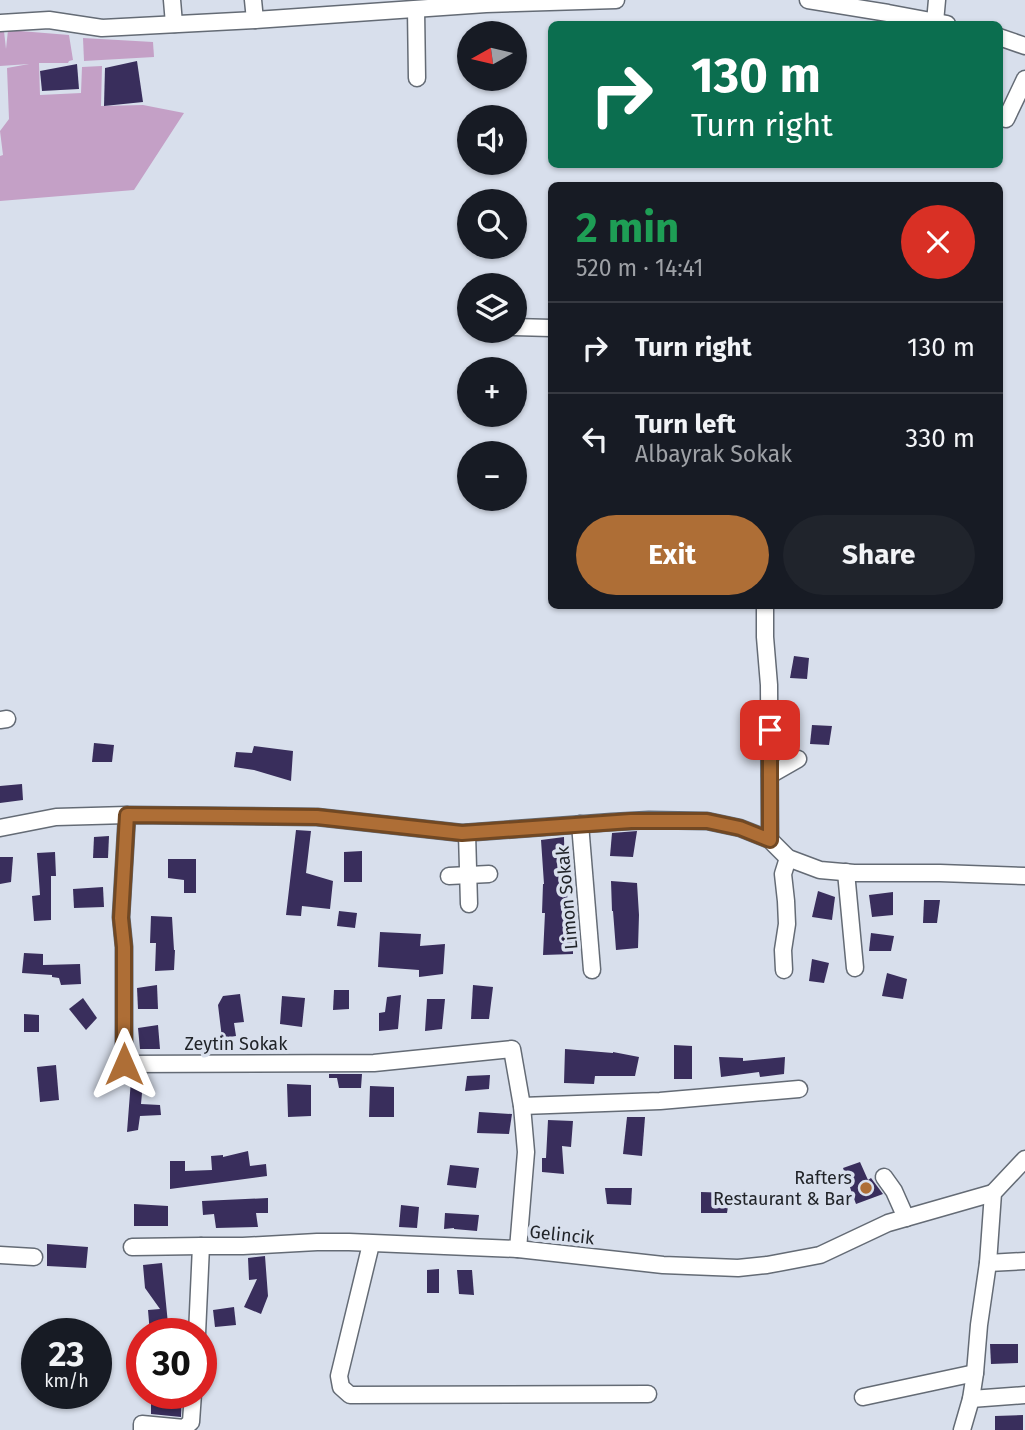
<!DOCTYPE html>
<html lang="en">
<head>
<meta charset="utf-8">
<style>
	body { margin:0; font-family:"Fira Sans",sans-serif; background:#20242c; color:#f1f3f6; height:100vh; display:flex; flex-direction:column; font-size:26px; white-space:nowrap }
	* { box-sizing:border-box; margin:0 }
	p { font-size:23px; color:#9ea1a6 }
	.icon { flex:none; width:38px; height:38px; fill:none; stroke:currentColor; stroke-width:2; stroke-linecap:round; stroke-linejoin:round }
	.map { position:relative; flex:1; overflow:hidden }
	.drawer { position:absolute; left:548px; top:182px; width:455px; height:427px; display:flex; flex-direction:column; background:#171b24; border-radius:10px; box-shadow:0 2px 5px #0004 }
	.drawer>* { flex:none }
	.hud { position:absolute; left:548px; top:21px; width:455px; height:147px; border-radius:10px; box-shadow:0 2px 5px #0004; background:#0b6e4f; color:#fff; overflow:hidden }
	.needle { width:46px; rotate:262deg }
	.fabs { position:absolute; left:457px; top:21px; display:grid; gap:14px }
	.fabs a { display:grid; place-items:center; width:70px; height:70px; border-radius:50%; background:#171b24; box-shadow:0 2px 5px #0004; font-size:35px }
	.speed { position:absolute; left:21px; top:1318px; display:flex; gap:14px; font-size:35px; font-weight:700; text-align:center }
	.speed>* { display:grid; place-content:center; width:91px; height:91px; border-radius:50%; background:#171b24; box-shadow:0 2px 5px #0004; line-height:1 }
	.speed small { font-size:18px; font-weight:400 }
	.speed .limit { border:10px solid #d22; background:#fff; color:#111 }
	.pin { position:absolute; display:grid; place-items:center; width:60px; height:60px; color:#fff; margin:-30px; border-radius:14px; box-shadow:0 4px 10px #0006 }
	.me { position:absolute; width:77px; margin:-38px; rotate:0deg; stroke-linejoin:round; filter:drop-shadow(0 0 5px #0008) }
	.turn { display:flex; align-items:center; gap:24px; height:147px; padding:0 28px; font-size:32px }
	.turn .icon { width:91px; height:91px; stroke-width:2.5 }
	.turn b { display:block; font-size:49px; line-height:60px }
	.round { display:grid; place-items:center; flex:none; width:74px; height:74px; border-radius:37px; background:#20242c }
	.head { display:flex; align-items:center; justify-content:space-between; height:119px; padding:0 28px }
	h1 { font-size:42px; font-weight:700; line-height:52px; color:#1e9e55 }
	.primary-button { display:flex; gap:14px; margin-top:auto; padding:14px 28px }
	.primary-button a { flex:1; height:80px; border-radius:42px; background:#ae6e36; color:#fff; font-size:28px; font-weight:700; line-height:80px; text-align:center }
	.primary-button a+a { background:#20242c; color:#f1f3f6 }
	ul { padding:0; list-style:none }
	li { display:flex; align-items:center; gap:21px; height:91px; padding:0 28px; border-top:2px solid #363941 }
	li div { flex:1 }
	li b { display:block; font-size:26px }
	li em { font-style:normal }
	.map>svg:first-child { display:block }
	.green { fill:#c4a0c6 }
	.building { fill:#392e5c }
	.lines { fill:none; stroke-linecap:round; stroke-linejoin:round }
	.minor-casing { stroke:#646b75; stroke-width:19 }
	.minor { stroke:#fff; stroke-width:16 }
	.route-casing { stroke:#714823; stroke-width:18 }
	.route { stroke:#ae6e36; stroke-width:12 }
	.poi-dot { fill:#ae6e36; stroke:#d8dfec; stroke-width:2.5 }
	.labels { text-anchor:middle; stroke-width:7; stroke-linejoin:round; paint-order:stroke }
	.street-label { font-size:18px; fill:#212429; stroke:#d8dfec }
	.poi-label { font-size:18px; fill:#212429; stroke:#d8dfec; text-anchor:end }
</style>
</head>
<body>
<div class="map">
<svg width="1025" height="1430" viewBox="0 0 1025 1430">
	<rect width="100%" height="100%" fill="#d8dfec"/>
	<!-- green -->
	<g class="green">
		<path d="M8,30L69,35L73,60L69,61L68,63H39L40,95L81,93L82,67L102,66L101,106L143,105L184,113L134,190L0,201V156L3,155L0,131L9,119L7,68L29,64L0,66V32L4,31L6,49Z"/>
		<path d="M83,38L153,42L154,57L84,61Z"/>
	</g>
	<!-- building -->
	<g class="building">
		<path d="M137,61L143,102L104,106L105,68Z"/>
		<path d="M77,64L79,89L42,91L40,71Z"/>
		<path d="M794,656L809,658L807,679L790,678Z"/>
		<path d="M812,725L832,726L829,745L810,744Z"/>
		<path d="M94,743L114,745L112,762H92Z"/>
		<path d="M254,746L293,751L291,781L254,770L234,767L236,752L252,753Z"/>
		<path d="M22,784L23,800L0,803V786Z"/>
		<path d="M296,830L311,831L306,873L333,881L330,909L302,906L301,916L286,915Z"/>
		<path d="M637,831L633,857L610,856L612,833Z"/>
		<path d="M109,836L108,858H93L94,837Z"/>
		<path d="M564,837L565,883H567L568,925L573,924V954L543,955L545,913H542L543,884H544L541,840Z"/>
		<path d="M362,851V882H344V852Z"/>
		<path d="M55,852L56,876H51V920L34,921L32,896L40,895L37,853Z"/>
		<path d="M0,857H13L11,882L0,884Z"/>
		<path d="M168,859H196V893H184V880L168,878Z"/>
		<path d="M611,881L637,883L639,915L638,948L616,950L613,911H612Z"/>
		<path d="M103,887L104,907L74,908L73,889Z"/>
		<path d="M818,891L835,897L832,920L812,917Z"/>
		<path d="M893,892V915L872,917L869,895Z"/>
		<path d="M924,900H940L937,923H923Z"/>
		<path d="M339,911L357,913L355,928L337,926Z"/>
		<path d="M151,916L172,917L174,950H175L174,970L155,971L156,943H150Z"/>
		<path d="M380,932L421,934L420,946L445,944L443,974L419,977V970L378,967Z"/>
		<path d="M871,933L894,936L891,951H869Z"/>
		<path d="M24,953L43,954V965L80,964L81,984L61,985L59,978L52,977V975L22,973Z"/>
		<path d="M812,959L829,963L824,983L809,981Z"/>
		<path d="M887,973L907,979L903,999L882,996Z"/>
		<path d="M157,985L158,1009H138L137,988Z"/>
		<path d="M473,985L493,987L489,1019H471Z"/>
		<path d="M334,990H349V1009L333,1010Z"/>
		<path d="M240,994L244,1022L234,1023L236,1036L222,1038L218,1005L223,996Z"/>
		<path d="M401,995L398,1029L379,1031V1013L385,1012L387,997Z"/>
		<path d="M282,996L305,998L302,1027L280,1024Z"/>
		<path d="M83,998L97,1018L86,1030L69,1009Z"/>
		<path d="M427,999H445L442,1029L425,1031Z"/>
		<path d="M24,1014L39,1015V1032H24Z"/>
		<path d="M158,1025L160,1049H140L138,1028Z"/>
		<path d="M674,1045L692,1046V1079H674Z"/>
		<path d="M565,1049L613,1053V1052L639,1057L635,1076H595L594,1084L564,1083Z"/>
		<path d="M719,1057L743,1058V1061L785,1057L784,1074L760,1077L759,1072L721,1077Z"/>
		<path d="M56,1065L59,1100L40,1102L37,1067Z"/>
		<path d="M329,1074H362L361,1088H339L337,1078H329Z"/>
		<path d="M490,1075L489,1089L465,1091L467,1076Z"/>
		<path d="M131,1080L143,1082L141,1104L160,1105L161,1115L140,1116L138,1130L127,1132Z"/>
		<path d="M287,1084L311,1085V1116L288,1117Z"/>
		<path d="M370,1086L394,1087V1117H369Z"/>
		<path d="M479,1112L512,1114L509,1134L477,1133Z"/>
		<path d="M627,1117H645L642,1156L623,1154Z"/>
		<path d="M548,1120L573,1121L571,1147L562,1146L564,1174L542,1172V1158H546Z"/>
		<path d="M248,1151L250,1166L266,1164L267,1176L170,1189V1161H185V1171L212,1170L211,1156L223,1155V1157Z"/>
		<path d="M860,1162L868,1180L871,1178L883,1194L856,1204L843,1168Z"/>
		<path d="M450,1165L479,1168L476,1188L447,1185Z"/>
		<path d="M605,1188H632L631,1205L607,1204Z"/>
		<path d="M701,1192L730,1193L727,1213H701Z"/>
		<path d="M268,1198V1213H256L258,1227L216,1228L214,1214L203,1215L202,1201Z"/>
		<path d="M134,1204L168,1206V1226H134Z"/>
		<path d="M401,1205L419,1207L417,1228L399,1227Z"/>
		<path d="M445,1213L479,1215L477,1231L454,1229V1228L444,1229Z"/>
		<path d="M47,1244L88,1247L86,1268L47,1266Z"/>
		<path d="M265,1256L268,1296L261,1314L244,1307L257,1279L249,1280L248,1258Z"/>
		<path d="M162,1263L169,1334H150L148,1310L160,1309L145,1288L143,1265Z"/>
		<path d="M439,1269V1293H427V1270Z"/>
		<path d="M457,1270H472L474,1295L459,1294Z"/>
		<path d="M234,1307L236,1325L215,1327L213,1310Z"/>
		<path d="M990,1344H1018V1363L991,1364Z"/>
		<path d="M151,1393H182L181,1417L151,1414Z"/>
		<path d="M1023,1415V1430H995V1416Z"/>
	</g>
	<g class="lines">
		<!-- minor casing -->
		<g class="minor-casing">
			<g id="minor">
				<path d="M172,0L174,24"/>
				<path d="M253,0L255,20"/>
				<path d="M808,0L888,13L947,24"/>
				<path d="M416,9L417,78"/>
				<path d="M935,22L937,0"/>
				<path d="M0,23L49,20L102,28L255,20L486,4L616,0"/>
				<path d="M999,37L1025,46"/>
				<path d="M1006,119L1025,79"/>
				<path d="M514,327L551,328"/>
				<path d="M765,606V637L769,685L770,840"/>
				<path d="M0,720L7,719"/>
				<path d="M770,775L798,759"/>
				<path d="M127,815L121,917L124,947V1064L374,1063L512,1049L522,1106L526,1152L518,1249"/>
				<path d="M580,824L592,970"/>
				<path d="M0,828L56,817L127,815L317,817L462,833L612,822L649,820L707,821L740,828L770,840L788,858L820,870L854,873H940L1025,876"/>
				<path d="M467,833L469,904"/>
				<path d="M846,872L855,968"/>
				<path d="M449,876L489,874"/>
				<path d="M784,970L783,950L787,924L786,901L783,874L788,858"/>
				<path d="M522,1106L660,1101L799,1089"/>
				<path d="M884,1177L894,1191L906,1218"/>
				<path d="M371,1244L339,1376L341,1387L350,1395L648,1394"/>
				<path d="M132,1247L201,1246"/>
				<path d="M0,1255L34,1257"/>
				<path d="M988,1263L1025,1261"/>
				<path d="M197,1334L201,1246H243L317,1242H349L518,1249L663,1265L738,1268L767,1265L820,1255L888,1223L993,1193"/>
				<path d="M863,1397L975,1373"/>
				<path d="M971,1399L1025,1395"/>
				<path d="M142,1430V1424L184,1428L191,1422L193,1393"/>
				<path d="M962,1430L971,1399L975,1373L979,1325L988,1263L993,1193L1025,1159"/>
			</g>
		</g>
		<!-- minor -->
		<use href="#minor" class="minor"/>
	</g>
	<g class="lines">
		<!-- route casing -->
		<g class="route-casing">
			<path id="route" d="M124,1064V947L121,918L127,815L317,817L462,833L631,821H707L740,828L770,840V730"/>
		</g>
		<!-- route -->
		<use href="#route" class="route"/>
	</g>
	<!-- markers -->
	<circle class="poi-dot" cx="866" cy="1188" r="7"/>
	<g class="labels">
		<!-- street labels -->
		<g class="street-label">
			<text transform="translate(567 898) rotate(-95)" y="6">Limon Sokak</text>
			<text x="236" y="1050">Zeytin Sokak</text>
			<text transform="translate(562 1235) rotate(6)" y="6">Gelincik</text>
		</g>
		<!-- poi labels -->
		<g class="poi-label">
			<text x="852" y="1184">Rafters<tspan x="852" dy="21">Restaurant &amp; Bar</tspan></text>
		</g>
	</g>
</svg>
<div class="fabs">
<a><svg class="needle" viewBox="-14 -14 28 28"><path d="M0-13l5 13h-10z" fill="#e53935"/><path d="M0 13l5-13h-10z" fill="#9ea1a6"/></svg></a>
<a><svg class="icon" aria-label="sound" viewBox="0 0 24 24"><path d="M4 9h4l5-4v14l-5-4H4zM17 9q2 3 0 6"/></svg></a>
<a><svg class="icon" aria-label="search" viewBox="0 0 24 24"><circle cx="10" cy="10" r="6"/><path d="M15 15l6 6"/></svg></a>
<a><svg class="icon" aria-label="layers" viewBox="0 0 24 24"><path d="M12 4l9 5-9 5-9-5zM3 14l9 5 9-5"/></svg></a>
<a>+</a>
<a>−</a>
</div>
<div class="speed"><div>23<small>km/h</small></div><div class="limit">30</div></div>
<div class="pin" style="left:770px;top:730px;background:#d93025"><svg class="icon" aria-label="arrive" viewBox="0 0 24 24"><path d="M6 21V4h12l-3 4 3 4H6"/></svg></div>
<svg class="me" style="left:124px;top:1064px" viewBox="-20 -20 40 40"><path d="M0-17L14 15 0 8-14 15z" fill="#ae6e36" stroke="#fff" stroke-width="4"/></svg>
<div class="hud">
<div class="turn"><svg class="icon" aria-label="right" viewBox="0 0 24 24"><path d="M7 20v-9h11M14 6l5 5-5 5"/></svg><div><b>130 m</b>Turn right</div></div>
</div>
<section class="drawer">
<div class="head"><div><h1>2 min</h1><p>520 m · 14:41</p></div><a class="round" style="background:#d93025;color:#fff"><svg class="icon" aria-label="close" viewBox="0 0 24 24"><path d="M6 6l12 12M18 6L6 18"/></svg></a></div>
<ul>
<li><svg class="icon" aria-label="right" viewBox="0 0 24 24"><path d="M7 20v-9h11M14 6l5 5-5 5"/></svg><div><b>Turn right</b></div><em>130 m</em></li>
<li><svg class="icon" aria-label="left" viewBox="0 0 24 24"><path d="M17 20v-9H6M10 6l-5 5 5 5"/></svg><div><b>Turn left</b><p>Albayrak Sokak</p></div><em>330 m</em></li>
</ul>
<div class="primary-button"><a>Exit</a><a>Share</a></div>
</section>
</div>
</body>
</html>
